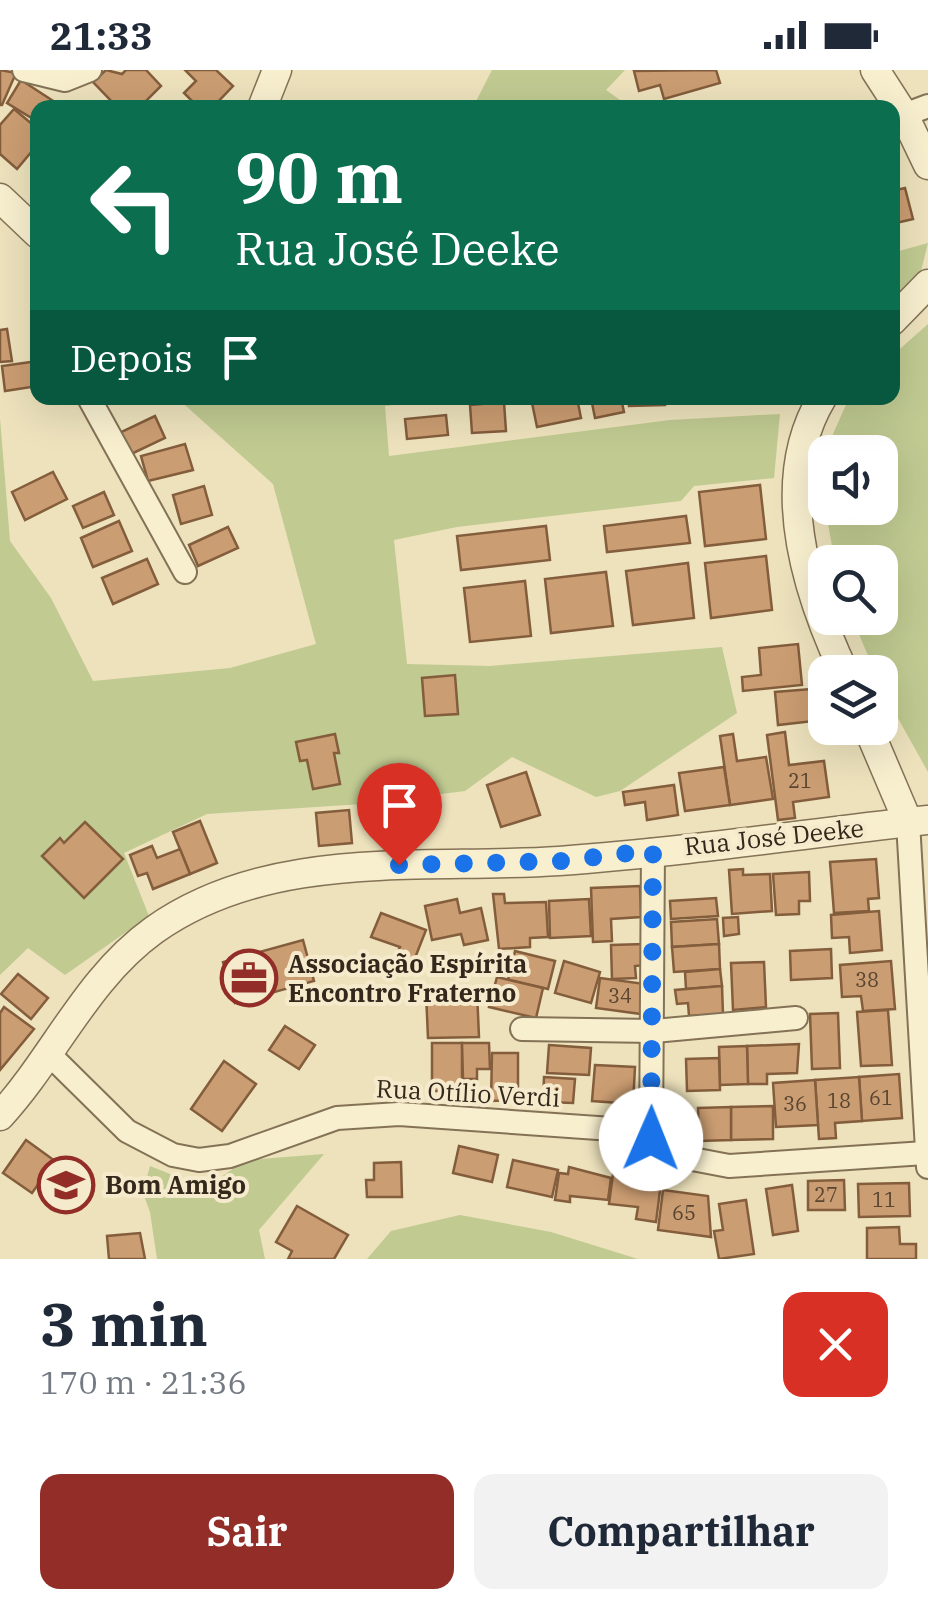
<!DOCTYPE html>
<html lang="pt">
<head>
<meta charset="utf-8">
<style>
	body { margin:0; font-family:"IBM Plex Serif",serif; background:#f2f2f3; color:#1f2937; height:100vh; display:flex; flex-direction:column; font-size:38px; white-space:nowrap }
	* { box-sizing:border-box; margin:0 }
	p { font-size:32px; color:#747a83 }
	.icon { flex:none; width:55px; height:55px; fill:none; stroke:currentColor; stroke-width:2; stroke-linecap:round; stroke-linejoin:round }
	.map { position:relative; height:1189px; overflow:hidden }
	.panel { display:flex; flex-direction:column; background:#fff; flex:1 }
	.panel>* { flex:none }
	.hud { position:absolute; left:30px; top:30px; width:870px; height:305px; border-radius:20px; box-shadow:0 10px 40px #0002; background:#0b6e4f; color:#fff; overflow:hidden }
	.buttons { position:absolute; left:808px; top:365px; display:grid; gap:20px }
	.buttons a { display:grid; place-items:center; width:90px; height:90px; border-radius:20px; background:#fff; box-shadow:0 10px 40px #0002; font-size:50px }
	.pin { position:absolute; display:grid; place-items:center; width:85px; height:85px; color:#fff; margin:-102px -42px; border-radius:50% 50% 50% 0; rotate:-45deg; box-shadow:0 0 10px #0007 }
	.pin .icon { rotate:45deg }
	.me { position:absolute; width:110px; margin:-55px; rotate:1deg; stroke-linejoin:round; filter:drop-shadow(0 0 8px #0008) }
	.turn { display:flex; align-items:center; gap:35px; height:210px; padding:0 40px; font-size:45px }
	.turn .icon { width:130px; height:130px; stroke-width:2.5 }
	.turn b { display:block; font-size:70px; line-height:85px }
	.then { display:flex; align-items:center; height:95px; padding:0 40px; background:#0003; gap:20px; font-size:38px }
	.round { display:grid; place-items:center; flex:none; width:105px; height:105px; border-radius:20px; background:#f2f2f3 }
	.summary { display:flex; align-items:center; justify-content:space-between; height:170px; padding:0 40px }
	h1 { font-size:60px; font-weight:800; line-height:75px }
	.primary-button { display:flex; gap:20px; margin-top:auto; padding:20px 40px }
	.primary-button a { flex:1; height:115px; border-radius:20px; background:#922d27; color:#fff; font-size:40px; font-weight:800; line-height:115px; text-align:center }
	.primary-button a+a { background:#f2f2f3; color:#1f2937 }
	.status { display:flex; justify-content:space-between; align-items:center; height:70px; padding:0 50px; background:#fff; direction:ltr }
	.status svg { height:28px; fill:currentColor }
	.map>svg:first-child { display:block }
	.green { fill:#c0ca91 }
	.building { fill:#cb9d72; stroke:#835d3c; stroke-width:2.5 }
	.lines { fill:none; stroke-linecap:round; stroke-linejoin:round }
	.minor-casing { stroke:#847256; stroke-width:26 }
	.tertiary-casing { stroke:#847256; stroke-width:31 }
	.minor { stroke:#f8efcf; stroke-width:22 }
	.tertiary { stroke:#f8efcf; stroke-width:28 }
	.route { stroke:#1a73e8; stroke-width:18; stroke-dasharray:0 32.4 }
	.labels { text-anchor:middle; stroke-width:8; stroke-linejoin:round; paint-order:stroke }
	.number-label { font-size:20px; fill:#594531 }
	.street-label { font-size:25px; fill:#33281b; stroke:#f5ebcc }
	.poi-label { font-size:25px; font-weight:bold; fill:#33281b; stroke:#f5ebcc; text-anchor:start }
</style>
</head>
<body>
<div class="status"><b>21:33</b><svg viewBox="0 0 49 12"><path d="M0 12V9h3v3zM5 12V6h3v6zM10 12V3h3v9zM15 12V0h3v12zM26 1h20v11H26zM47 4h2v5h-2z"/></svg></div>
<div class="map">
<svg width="928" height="1189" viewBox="0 0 928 1189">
	<rect width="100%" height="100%" fill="#ede2bc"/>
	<!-- green -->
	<g class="green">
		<path d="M492,0H625L606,20L630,37H473Z"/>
		<path d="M928,173L921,201L893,230L892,183Z"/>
		<path d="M928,254V702L880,616V602H875L852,548H880V492H835L820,411L825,383V438H880V382H825L849,328H892L893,285Z"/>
		<path d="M177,328H448L385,336L389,386L670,350L780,344L774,408L694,416L681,431L457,457L394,470L407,594L490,596L722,577L737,643L620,721L596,727L512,687L465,721L362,734L207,744L124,783L149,846L65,905L28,878L0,905V348L10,471L51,528L93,611L230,598L316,574L273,414Z"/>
		<path d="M324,1084L259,1160L265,1189H157L150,1142L143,1123L150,1096L205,1118L246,1090Z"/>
		<path d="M460,1145L551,1162L638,1189H367L391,1161Z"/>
	</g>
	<!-- building -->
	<g class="building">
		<path d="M0,0L16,3L2,35H0Z"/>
		<path d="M106,0L122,4L126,0H146L161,16L139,38H118L93,12Z"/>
		<path d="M185,0H216L233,16L212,38H199L184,23L196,11Z"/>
		<path d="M716,0L720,13L664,29L660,15L639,21L634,1Z"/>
		<path d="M21,10L64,38H38V52L7,33Z"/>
		<path d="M14,39L38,59V74L17,99L0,84V55Z"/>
		<path d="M905,118L913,149L892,154V121Z"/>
		<path d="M7,259L12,291L0,292V260Z"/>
		<path d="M38,291V316L5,321L2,296Z"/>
		<path d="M531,328H577L581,348L537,357Z"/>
		<path d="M591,328H621L624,342L595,348Z"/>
		<path d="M629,328H665V335L629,336Z"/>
		<path d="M504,332L506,361L472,363L470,335Z"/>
		<path d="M446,345L448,365L407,369L405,349Z"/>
		<path d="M155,346L165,368L127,386L117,364Z"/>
		<path d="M185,374L193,400L148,411L141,386Z"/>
		<path d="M53,402L67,429L25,450L12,422Z"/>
		<path d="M760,415L766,469L705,476L699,422Z"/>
		<path d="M204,416L212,445L181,454L173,425Z"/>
		<path d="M104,422L114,445L83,458L73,436Z"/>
		<path d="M686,446L690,473L607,482L604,456Z"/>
		<path d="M119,451L132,481L93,497L81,468Z"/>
		<path d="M546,456L550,490L461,500L457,466Z"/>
		<path d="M228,457L238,478L198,496L189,475Z"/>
		<path d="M766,486L772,540L711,548L705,493Z"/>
		<path d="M147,489L158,514L113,534L102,508Z"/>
		<path d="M688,493L694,548L633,555L626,501Z"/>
		<path d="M606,502L613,556L551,563L545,509Z"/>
		<path d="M525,511L531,566L470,572L464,518Z"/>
		<path d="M798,574L802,615L743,621L742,607L761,605L759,578Z"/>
		<path d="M455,605L458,644L425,646L422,608Z"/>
		<path d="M811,619L814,651L778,655L775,622Z"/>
		<path d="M785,662L789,695L824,691L829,727L793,732L795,748L778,750L767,665Z"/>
		<path d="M335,664L339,683H334L340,714L313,719L307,690L300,691L296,672Z"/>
		<path d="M733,664L737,691L766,687L773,729L730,735L720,666Z"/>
		<path d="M724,697L730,735L685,741L679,703Z"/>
		<path d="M526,702L540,745L501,757L487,715Z"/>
		<path d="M674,715L678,745L647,750L645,732L625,735L623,722Z"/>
		<path d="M397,730H421V759L397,760Z"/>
		<path d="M349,740L352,773L319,776L316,743Z"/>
		<path d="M200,751L217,793L190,804L173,762Z"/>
		<path d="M85,752L123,789L84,828L42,786L60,768L64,773Z"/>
		<path d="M152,776L157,788L180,779L190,804L153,819L147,803L138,806L130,785Z"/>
		<path d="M876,789L879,828L868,829L869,841L834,843L830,792Z"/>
		<path d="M743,799V805L770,804L772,841L732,844L729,800Z"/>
		<path d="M809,802L810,831H799V844L776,845L773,804Z"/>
		<path d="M640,816L641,847L611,849L612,871L593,872L591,818Z"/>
		<path d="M493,824H504L505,833L546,832L548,867L530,868V877L499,879Z"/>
		<path d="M716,828L718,846L671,849L670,831Z"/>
		<path d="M457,829L460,843L481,838L488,870L464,875L461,864L432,870L425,836Z"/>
		<path d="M589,829L591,866L550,868L549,831Z"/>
		<path d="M879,841L882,880L850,883L849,867L832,868L831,845Z"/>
		<path d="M381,843L426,860L413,893L396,886L400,877L371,867Z"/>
		<path d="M738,847L739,864L724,866L723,848Z"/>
		<path d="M717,849L719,874L672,877L671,852Z"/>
		<path d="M303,870L314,911L235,933L223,892Z"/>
		<path d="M645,874V895L635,896L636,908L612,909L611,875Z"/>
		<path d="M719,874L720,899L674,902L672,877Z"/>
		<path d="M831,879L832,908L791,910L790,881Z"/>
		<path d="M515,881L555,891L548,919L508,910Z"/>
		<path d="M564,891L600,902L591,933L555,923Z"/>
		<path d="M891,891L895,939L863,941L861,926L842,927L840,895Z"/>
		<path d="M764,892L766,937L733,940L731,893Z"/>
		<path d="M720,899L722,916L686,919L685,902Z"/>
		<path d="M18,904L48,928L31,949L1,924Z"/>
		<path d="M497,907L543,918L536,948L489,937Z"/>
		<path d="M600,908L645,914L641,944L596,938Z"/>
		<path d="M722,916L723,944L689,946L688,933L677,934L675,920Z"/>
		<path d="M477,921L479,967L428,968L426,923Z"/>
		<path d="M4,937L34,959L0,1000V943Z"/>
		<path d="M888,940L892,995L861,996L857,942Z"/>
		<path d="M838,943L840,998L812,999L810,944Z"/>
		<path d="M285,956L315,975L299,999L269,980Z"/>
		<rect x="432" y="973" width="30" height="48"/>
		<path d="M462,973H489L490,999H477V1009H463Z"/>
		<path d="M799,974L797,1003L767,1004V1014H748L747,976Z"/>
		<path d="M549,975L591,978L589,1005L547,1003Z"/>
		<path d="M747,976L748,1014L720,1015L719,977Z"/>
		<path d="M492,983H518V1030L491,1031Z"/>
		<path d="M719,988L720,1020L687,1021L686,989Z"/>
		<path d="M224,991L256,1014L222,1061L191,1039Z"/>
		<path d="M595,995L635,997L633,1034L592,1031Z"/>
		<path d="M899,1004L902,1048L862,1051L859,1007Z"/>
		<path d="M544,1007L575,1009L573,1033L543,1032Z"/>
		<path d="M859,1007L862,1051L835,1053L836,1068L819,1069L815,1010Z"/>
		<path d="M815,1010L818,1055L776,1057L773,1013Z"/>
		<path d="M773,1036V1069L731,1070V1037Z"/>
		<path d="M731,1037V1070L699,1071L698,1038Z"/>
		<path d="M26,1070L55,1091L32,1123L3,1103Z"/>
		<path d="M459,1076L498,1085L492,1112L453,1103Z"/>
		<path d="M513,1090L558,1100L552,1127L507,1117Z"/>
		<path d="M401,1092L402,1127H367L366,1110H374V1093Z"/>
		<path d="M642,1095L663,1097L656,1152L636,1149L638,1137L609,1134L613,1104L640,1108Z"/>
		<path d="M569,1097L611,1108L608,1130L570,1126V1132L555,1130L559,1103L568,1104Z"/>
		<path d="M844,1110L845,1140H808V1111Z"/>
		<path d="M909,1113L910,1146L859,1147L858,1114Z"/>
		<path d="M792,1115L798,1161L773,1165L766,1119Z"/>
		<path d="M663,1120L708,1126L711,1167L658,1160Z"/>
		<path d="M746,1130L754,1184L719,1189L714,1161L723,1160L719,1134Z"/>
		<path d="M297,1136L348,1165L334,1189H288L292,1181L276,1172Z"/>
		<path d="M899,1157L900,1174H916V1189H867V1158Z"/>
		<path d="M140,1163L145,1189H109L107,1166Z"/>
	</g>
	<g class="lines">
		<!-- minor casing -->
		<g class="minor-casing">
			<g id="minor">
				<path d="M24,0L65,10L90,0"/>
				<path d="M904,45L928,36"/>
				<path d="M89,328L185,502"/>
				<path d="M908,752L928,1097"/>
				<path d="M522,959L654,961L796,948"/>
				<path d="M47,982L127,1061L173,1085L199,1090L230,1086L337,1048L399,1044L612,1059L651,1069L687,1088L729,1096L925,1083"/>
				<path d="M651,1069L653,780"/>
			</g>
		</g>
		<!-- tertiary casing -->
		<g class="tertiary-casing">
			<g id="tertiary">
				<path d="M875,0L904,45L928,95"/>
				<path d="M262,38L277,0"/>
				<path d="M0,128L38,164"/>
				<path d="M892,251L928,214"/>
				<path d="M822,328C772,411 806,521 844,602"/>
				<path d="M868,658L908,752"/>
				<path d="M0,1046C55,986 86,909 154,860C271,777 425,800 559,791C682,782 806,764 928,750"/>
			</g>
		</g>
		<!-- minor -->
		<use href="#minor" class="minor"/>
		<!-- tertiary -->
		<use href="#tertiary" class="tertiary"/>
	</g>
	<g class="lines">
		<!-- route -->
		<path class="route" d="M399,795L563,791L653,780L651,1069"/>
	</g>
	<!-- icons -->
	<defs>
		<g id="office-ring" transform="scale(2.875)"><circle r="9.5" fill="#f5ebcc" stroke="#922d27" stroke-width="1.5"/><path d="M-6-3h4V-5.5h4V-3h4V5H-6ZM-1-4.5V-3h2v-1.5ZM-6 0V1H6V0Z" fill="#922d27"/></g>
		<g id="school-ring" transform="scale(2.875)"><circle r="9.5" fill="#f5ebcc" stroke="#922d27" stroke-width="1.5"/><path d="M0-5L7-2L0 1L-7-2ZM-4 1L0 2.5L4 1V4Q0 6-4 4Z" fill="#922d27"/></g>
	</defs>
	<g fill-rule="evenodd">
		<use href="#office-ring" x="249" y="908"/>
		<use href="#school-ring" x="66" y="1115"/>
	</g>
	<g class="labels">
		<!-- number labels -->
		<g class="number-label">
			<text x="800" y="718">21</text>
			<text x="867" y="917">38</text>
			<text x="620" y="933">34</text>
			<text x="881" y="1035">61</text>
			<text x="839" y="1038">18</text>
			<text x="795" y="1041">36</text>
			<text x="826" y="1132">27</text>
			<text x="884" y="1137">11</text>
			<text x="684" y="1150">65</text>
		</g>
		<!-- street labels -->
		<g class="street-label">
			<text transform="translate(774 767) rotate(-6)" y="9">Rua José Deeke</text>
			<text transform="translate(468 1023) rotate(3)" y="9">Rua Otílio Verdi</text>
		</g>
		<!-- poi labels -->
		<g class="poi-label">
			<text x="288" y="903">Associação Espírita<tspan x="288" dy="29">Encontro Fraterno</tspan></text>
			<text x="105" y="1124">Bom Amigo</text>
		</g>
	</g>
</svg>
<div class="buttons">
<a><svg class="icon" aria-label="sound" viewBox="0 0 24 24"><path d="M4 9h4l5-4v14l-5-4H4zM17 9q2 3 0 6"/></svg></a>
<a><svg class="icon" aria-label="search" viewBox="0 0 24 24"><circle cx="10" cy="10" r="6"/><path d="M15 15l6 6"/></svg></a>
<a><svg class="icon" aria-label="layers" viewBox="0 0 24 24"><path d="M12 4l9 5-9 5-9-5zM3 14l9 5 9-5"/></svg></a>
</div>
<div class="pin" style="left:399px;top:795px;background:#d93025"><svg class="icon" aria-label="arrive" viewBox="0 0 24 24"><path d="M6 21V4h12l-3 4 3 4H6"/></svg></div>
<svg class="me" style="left:651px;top:1069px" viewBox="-20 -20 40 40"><circle r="19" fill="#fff"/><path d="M0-13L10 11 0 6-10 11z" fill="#1a73e8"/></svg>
<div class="hud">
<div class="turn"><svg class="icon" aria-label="left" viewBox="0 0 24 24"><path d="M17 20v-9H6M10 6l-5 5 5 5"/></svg><div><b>90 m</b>Rua José Deeke</div></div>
<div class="then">Depois<svg class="icon" aria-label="arrive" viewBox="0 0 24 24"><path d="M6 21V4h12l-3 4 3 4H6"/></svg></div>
</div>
</div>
<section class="panel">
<div class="summary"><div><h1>3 min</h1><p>170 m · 21:36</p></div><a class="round" style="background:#d93025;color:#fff"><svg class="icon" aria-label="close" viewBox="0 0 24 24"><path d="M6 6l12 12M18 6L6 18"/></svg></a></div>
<div class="primary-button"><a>Sair</a><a>Compartilhar</a></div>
</section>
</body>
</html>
